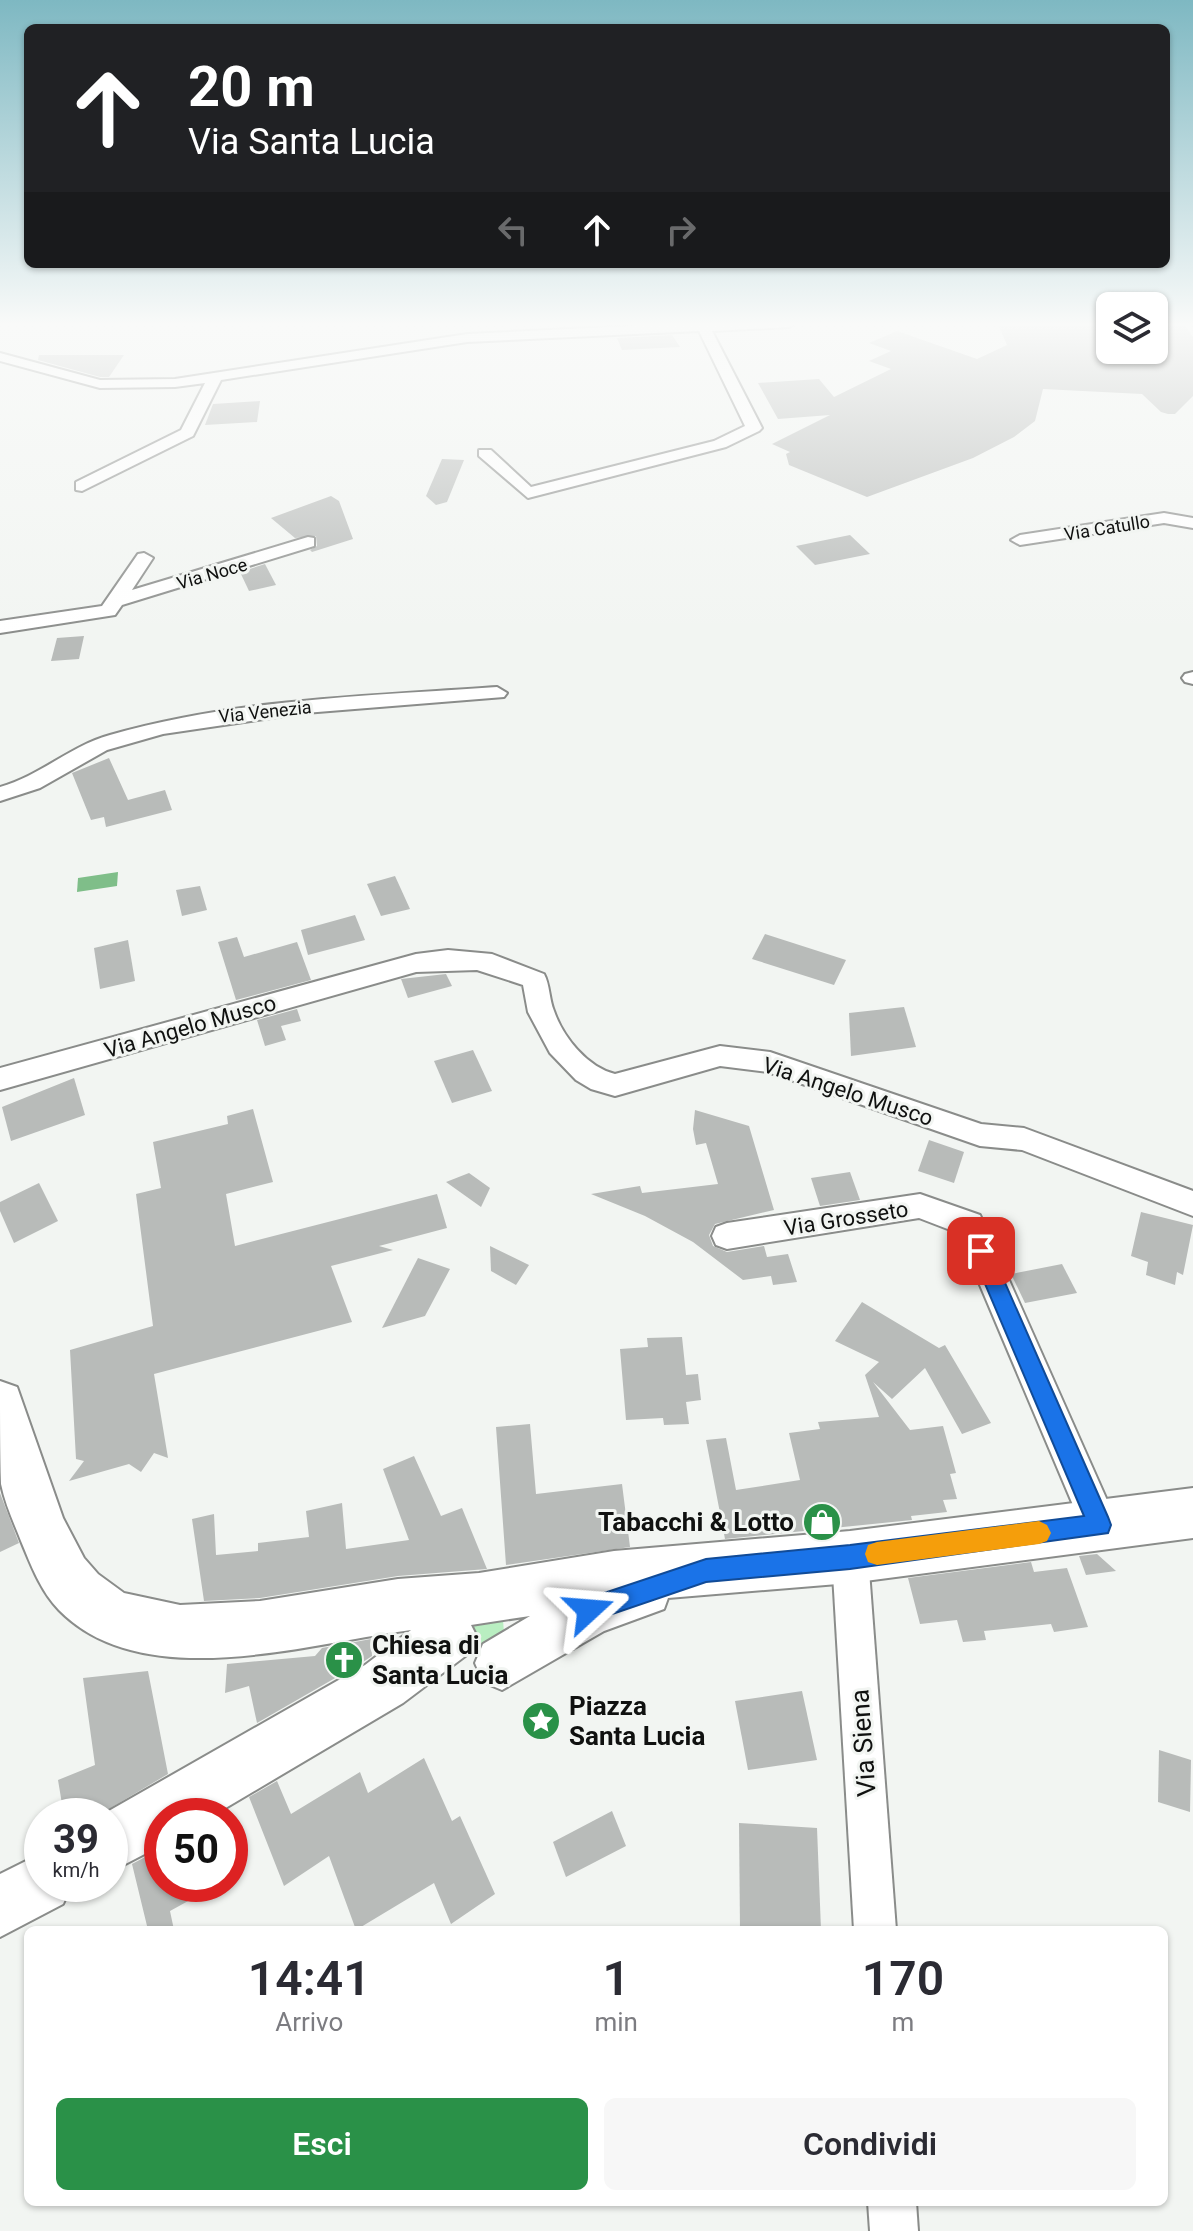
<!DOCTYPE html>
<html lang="it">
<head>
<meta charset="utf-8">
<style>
	body { margin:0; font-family:Roboto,sans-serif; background:#f7f7f7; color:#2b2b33; height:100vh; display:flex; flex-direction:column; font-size:30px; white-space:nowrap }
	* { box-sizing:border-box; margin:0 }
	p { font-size:26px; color:#7c7c81 }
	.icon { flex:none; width:44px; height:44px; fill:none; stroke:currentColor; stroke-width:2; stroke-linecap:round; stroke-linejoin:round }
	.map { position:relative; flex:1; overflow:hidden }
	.panel { position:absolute; left:24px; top:1926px; width:1144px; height:280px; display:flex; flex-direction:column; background:#fff; border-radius:12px; box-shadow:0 2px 6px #0004 }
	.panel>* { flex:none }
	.top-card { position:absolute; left:24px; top:24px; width:1146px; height:244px; border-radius:12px; box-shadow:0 2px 6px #0004; background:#202124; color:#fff; overflow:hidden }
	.controls { position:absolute; left:1096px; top:292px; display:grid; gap:16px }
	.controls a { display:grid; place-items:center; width:72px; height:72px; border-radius:12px; background:#fff; box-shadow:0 2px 6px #0004; font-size:40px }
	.speed { position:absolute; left:24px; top:1798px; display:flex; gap:16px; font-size:40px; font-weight:700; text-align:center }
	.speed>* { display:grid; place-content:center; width:104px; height:104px; border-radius:50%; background:#fff; box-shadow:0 2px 6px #0004; line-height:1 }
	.speed small { font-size:20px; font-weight:400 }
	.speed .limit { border:12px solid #d22; background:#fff; color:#111 }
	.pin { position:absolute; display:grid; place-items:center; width:68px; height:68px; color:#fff; margin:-34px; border-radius:16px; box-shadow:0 4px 12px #0006 }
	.me { position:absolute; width:88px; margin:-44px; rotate:71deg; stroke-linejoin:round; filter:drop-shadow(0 0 6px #0008) }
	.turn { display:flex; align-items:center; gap:28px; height:168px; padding:0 32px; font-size:36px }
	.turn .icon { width:104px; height:104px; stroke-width:2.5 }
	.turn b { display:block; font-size:56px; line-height:68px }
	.lanes { display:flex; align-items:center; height:76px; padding:0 32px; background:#0003; justify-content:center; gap:40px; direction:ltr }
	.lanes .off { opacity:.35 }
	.eta { display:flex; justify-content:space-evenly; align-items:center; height:136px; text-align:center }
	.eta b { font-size:48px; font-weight:600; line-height:56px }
	.action { display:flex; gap:16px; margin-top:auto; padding:16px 32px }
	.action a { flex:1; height:92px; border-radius:12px; background:#2a9148; color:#fff; font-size:32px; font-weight:600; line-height:92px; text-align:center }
	.action a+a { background:#f7f7f7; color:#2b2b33 }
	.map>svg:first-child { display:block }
	.green { fill:#b9eec1 }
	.water { fill:#7fbe89 }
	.building { fill:#b8bbb9 }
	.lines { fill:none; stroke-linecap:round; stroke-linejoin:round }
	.minor-casing { stroke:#8a8c8a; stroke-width:4 }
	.secondary-casing { stroke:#8a8c8a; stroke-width:4 }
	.minor { fill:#fff; fill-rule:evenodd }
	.secondary { fill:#fff; fill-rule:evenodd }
	.route { fill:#1a73e8; stroke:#114b97; stroke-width:2 }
	.slow { fill:#f59e0b }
	.labels { text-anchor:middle; stroke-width:6; stroke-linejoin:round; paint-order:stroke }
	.far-street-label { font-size:18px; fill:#101110; stroke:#f2f5f2 }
	.street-label { font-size:22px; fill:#101110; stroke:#f2f5f2 }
	.near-poi-label { font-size:26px; font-weight:bold; fill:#101110; stroke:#f2f5f2; text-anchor:start }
	.near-street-label { font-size:26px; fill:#101110; stroke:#f2f5f2 }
</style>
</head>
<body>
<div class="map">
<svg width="1193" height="2231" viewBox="0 0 1193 2231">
	<rect width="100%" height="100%" fill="#f2f5f2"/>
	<!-- green -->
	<path class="green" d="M466,1620H503L504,1633L484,1650L471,1646Z"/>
	<!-- water -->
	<path class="water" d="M118,872L117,886L77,892L78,878Z"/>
	<!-- building -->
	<g class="building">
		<path d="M998,324H1110V350H1154V324H1184L1193,337V396L1175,414H1168L1161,412L1142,394L1043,389L1035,421L1014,437L973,458L867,497L789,465L786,454L790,452L772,444L830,415L778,419L758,383L819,379L834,397L891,369L869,361L891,351L869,343L897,331L977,359L1007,345Z"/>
		<path d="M672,335L680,347L622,350L617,338Z"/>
		<path d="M39,355H124L109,377H100L38,360Z"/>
		<path d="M260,401L257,422L205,425L213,404Z"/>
		<path d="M442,459L464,460L447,502L436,505L426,496Z"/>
		<path d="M331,496L339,501L353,539L312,552L310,550L317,546L316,536L295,538L271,518Z"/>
		<path d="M850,535L870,554L815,565L796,546Z"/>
		<path d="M265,564L276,585L249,591L240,572Z"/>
		<path d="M84,636L79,659L51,661L57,638Z"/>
		<path d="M109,758L128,800L165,790L172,810L106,827L104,817L91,820L72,773Z"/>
		<path d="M395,876L410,909L381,916L367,884Z"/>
		<path d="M200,886L207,910L182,916L176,890Z"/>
		<path d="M355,915L365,940L308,955L301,930Z"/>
		<path d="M765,934L846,960L834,985L752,959Z"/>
		<path d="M237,937L244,957L297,942L311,980L236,1000L218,942Z"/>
		<path d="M128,940L135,981L100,989L94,948Z"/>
		<path d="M446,974L452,986L408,998L401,979Z"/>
		<path d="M904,1007L916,1047L851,1056L849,1013Z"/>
		<path d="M297,1009L301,1021L281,1026L286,1040L265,1046L257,1020Z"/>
		<path d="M473,1050L492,1091L452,1103L434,1061Z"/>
		<path d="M74,1078L85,1115L11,1141L2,1107Z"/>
		<path d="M253,1109L273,1182L226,1194L235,1246L437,1194L447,1228L379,1246L393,1250L331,1266L352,1322L154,1374L168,1458L154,1453L141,1472L129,1464L69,1481L84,1461L76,1459L70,1350L153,1326L136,1194L161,1188L153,1142L228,1124L227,1116Z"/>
		<path d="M695,1110L749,1126L774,1210L715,1224L709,1235L713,1246L727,1252L764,1246L767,1257L788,1254L797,1282L773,1285L771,1276L743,1280L693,1242L645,1216L591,1194L640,1186L642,1193L718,1184L706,1143L696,1145L693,1129Z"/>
		<path d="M929,1140L964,1152L954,1183L918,1171Z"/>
		<path d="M850,1172L860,1200L820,1206L811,1178Z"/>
		<path d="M469,1173L490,1188L481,1207L446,1182Z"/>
		<path d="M39,1183L58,1221L14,1243L0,1211V1202Z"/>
		<path d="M1141,1212L1193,1225L1183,1275L1177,1272L1175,1285L1146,1275L1148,1262L1131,1256Z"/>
		<path d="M490,1246L529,1265L516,1285L491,1271Z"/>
		<path d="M418,1258L450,1269L425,1316L382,1328Z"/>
		<path d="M1062,1264L1077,1293L1025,1303L1011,1274Z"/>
		<path d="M862,1302L939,1348L945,1345L991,1423L962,1434L925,1368L892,1399L873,1382L910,1430L943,1426L956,1473L950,1474L957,1499L943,1500L947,1512L911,1516L912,1520L725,1539L706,1440L726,1438L736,1490L800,1480L789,1433L820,1429L818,1422L879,1417L865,1375L879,1362L835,1341Z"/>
		<path d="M682,1337L686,1375L698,1374L701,1400L686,1402L689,1424L664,1425L663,1418L626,1420L620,1349L648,1347L647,1338Z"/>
		<path d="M530,1424L536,1494L622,1484L630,1547L506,1565L496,1427Z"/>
		<path d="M414,1456L441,1516L462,1508L487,1569L398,1576L260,1598L204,1601L192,1519L214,1514L216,1555L258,1551V1543L309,1537L306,1511L342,1503L346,1549L409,1540L383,1469Z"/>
		<path d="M0,1493L19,1543L0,1552Z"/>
		<path d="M1097,1554L1116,1571L1086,1575L1079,1556Z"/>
		<path d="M1031,1562L1034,1572L1067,1568L1088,1627L1054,1632L1051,1624L984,1631L986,1640L963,1642L957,1620L920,1624L908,1578Z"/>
		<path d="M371,1639L372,1656L363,1662L257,1723L249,1686L225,1693L227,1664L315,1656L322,1648Z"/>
		<path d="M148,1671L168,1774L97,1816H64L58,1780L95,1765L83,1678Z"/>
		<path d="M802,1691L817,1760L748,1770L735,1701Z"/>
		<path d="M1159,1750L1191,1760L1190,1812L1158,1802Z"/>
		<path d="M424,1758L452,1821L460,1816L495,1894L451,1924L434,1883L356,1930L329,1856L284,1886L249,1797L277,1781L291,1814L360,1772L368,1793Z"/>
		<path d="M612,1811L626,1846L566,1877L553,1842Z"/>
		<path d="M739,1823L817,1828L821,1930H740Z"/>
		<path d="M162,1848V1884H219L170,1911L174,1930H148L132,1864Z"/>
	</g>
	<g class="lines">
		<!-- minor casing -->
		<g class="minor-casing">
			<g id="minor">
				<path d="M690,323H795L789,327L712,331L762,428L759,431L726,447L528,498L479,456V450H491L531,487L714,441L745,426L699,331L467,342L221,380L193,436L82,491L76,490V482L181,430L205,383L175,387L100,388L0,361V353L100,380L175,379L467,334Z"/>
				<path d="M1164,513L1193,518V528L1164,523L1020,545L1011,540L1020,535Z"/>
				<path d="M308,537L314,538V546L122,605L115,615L0,633V621L102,606L138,554L144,553L153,558L132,590Z"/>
				<path d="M1193,672V684L1185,682L1182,678L1185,674Z"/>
				<path d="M497,687L507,693L504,697L305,713L163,734L107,750L40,788L0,801V787C40,776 70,746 110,735C236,699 367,696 497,687Z"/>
				<path d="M448,950L492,954L544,974C550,985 549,999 554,1011C563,1037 587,1067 615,1074L720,1046L770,1052L981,1124L1024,1128L1193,1191V1216L1022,1150L980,1146L768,1072L720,1066L615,1096L591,1089L576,1080L550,1053L528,1012L523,985L477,970L416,972L0,1090V1068L416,954Z"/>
				<path d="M920,1194L980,1215L1118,1525L1113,1538L1100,1543L1087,1538L958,1233L919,1218L727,1249L716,1245L712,1236L716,1227L727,1223Z"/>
				<path d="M850,1539L863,1544L868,1557L896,1930H854L832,1557L837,1544Z"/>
				<path d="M868,2202H916L918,2231H870Z"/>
			</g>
		</g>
		<!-- secondary casing -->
		<g class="secondary-casing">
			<g id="secondary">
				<path d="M0,1381L17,1387L63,1518L84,1558L98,1574L124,1593L180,1605L260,1601L398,1579L479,1573L614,1551L850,1531L1193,1488V1538L850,1583L668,1598L664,1609L604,1631L502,1690L483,1682L475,1663L483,1644L530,1616L471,1625L476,1635L468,1654L403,1703L212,1816H162V1845L110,1872V1816H100L365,1665L411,1630C308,1643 143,1696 59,1610C41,1592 31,1565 21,1541C14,1523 5,1504 1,1484C0,1453 0,1413 0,1381Z"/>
				<path d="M42,1853V1884H72L63,1904L0,1937V1874Z"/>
			</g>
		</g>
		<!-- minor -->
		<use href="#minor" class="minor"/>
		<!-- secondary -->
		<use href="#secondary" class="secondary"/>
	</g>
	<!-- sky -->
	<linearGradient id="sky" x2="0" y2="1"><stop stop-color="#7eb8c2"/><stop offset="0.51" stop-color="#f9faf9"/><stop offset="1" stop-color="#f9faf9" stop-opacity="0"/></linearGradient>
	<rect width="1193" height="636" fill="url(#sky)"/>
	<!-- route -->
	<path class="route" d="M981,1243L991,1251L1108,1517L1111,1525L1108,1533L850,1569L706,1582L589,1622L580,1619L577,1610L580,1601L706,1559L850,1545L1084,1516L971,1251Z"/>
	<!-- slow -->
	<path class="slow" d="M1039,1521L1047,1525L1051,1533L1047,1541L1039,1544L877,1565L868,1562L865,1554L868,1545L877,1542Z"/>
	<!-- icons -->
	<defs>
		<g id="shop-disc" transform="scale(2)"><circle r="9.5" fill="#2a9148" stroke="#f2f5f2"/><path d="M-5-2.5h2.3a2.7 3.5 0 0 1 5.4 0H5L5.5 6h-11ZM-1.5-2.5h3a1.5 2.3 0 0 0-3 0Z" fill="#fff"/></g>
		<g id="church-disc" transform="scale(2)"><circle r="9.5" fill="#2a9148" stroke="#f2f5f2"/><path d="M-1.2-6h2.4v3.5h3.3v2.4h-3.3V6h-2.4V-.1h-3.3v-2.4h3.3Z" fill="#fff"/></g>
		<g id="sight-disc" transform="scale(2)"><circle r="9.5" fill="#2a9148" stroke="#f2f5f2"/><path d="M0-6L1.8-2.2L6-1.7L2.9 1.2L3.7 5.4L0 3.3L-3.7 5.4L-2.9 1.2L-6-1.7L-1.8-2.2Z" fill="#fff"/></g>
	</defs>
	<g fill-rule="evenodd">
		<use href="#shop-disc" x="822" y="1522"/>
		<use href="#church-disc" x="344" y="1660"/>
		<use href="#sight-disc" x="541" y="1721"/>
	</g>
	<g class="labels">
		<!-- far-street labels -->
		<g class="far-street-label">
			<text transform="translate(1107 528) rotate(-9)" y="6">Via Catullo</text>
			<text transform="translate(212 574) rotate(-16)" y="6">Via Noce</text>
			<text transform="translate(265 712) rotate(-6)" y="6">Via Venezia</text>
		</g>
		<!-- street labels -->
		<g class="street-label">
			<text transform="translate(190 1026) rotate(-16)" y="8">Via Angelo Musco</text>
			<text transform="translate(848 1091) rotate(18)" y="8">Via Angelo Musco</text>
			<text transform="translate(846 1218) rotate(-9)" y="8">Via Grosseto</text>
		</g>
		<!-- near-poi labels -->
		<g class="near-poi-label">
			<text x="794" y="1531" text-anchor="end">Tabacchi &amp; Lotto</text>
			<text x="372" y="1654">Chiesa di<tspan x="372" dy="30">Santa Lucia</tspan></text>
			<text x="569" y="1715">Piazza<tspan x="569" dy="30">Santa Lucia</tspan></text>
		</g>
		<!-- near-street labels -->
		<g class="near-street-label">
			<text transform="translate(863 1743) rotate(-94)" y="9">Via Siena</text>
		</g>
	</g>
</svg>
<div class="controls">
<a><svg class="icon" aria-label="layers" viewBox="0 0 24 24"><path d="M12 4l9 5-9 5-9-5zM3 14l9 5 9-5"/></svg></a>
</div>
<div class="speed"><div>39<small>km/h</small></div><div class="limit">50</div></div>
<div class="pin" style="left:981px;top:1251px;background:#d93025"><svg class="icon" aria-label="arrive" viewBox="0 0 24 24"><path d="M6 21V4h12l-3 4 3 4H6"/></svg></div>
<svg class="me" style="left:589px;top:1610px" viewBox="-20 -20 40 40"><path d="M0-17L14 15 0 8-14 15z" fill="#1a73e8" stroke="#fff" stroke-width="4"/></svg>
<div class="top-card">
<div class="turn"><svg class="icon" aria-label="ahead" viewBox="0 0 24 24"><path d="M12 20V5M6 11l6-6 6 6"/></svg><div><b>20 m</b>Via Santa Lucia</div></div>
<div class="lanes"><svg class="icon off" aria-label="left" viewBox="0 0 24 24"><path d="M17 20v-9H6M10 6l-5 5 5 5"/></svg><svg class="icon" aria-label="ahead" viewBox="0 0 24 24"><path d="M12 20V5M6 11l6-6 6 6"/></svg><svg class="icon off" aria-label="right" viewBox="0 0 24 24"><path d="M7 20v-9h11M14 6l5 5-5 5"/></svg></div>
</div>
<section class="panel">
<div class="eta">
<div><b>14:41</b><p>Arrivo</p></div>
<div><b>1</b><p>min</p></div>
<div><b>170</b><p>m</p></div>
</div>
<div class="action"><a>Esci</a><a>Condividi</a></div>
</section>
</div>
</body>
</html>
